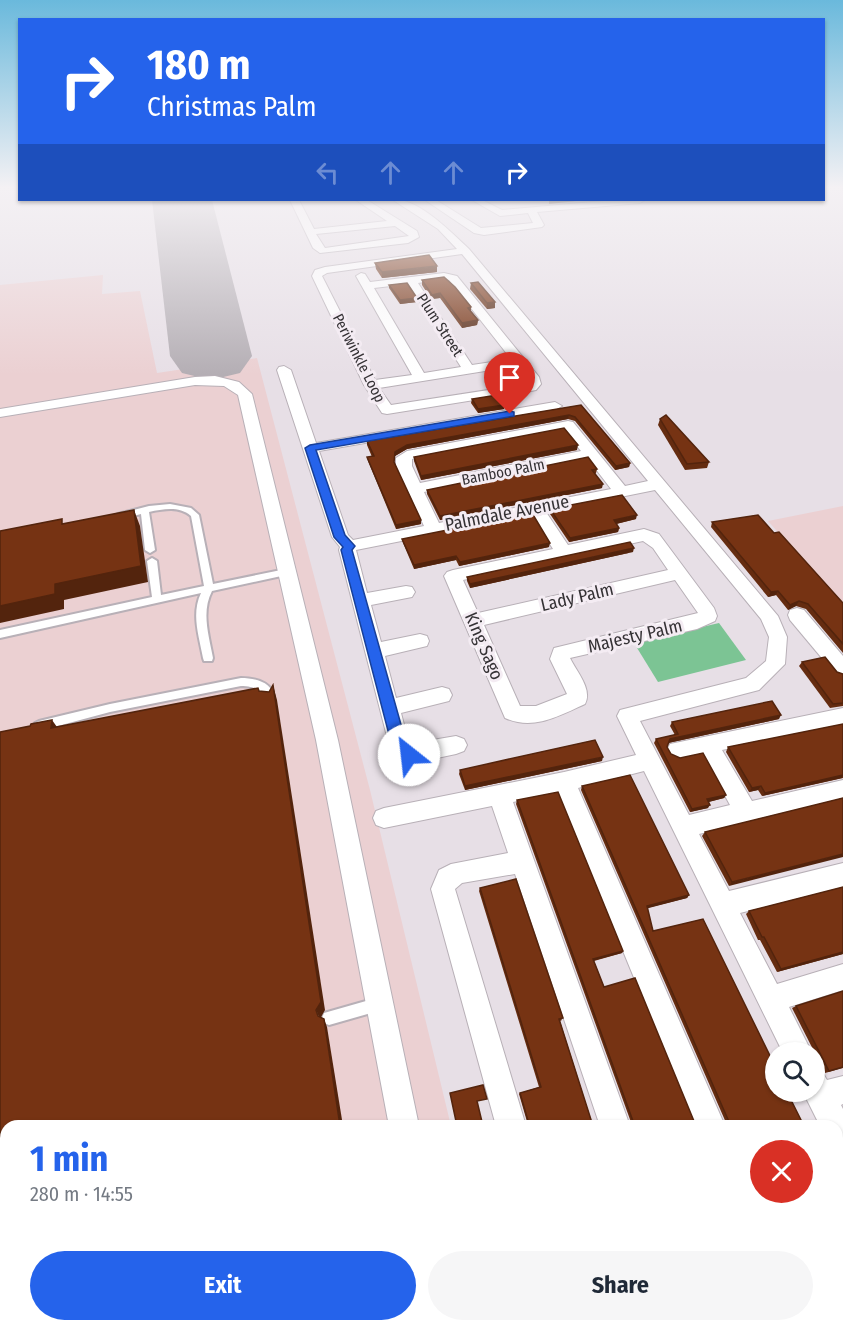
<!DOCTYPE html>
<html lang="en">
<head>
<meta charset="utf-8">
<style>
	body { margin:0; font-family:"Fira Sans Condensed",sans-serif; background:#f6f6f7; color:#1f2937; height:100vh; display:flex; flex-direction:column; font-size:22px; white-space:nowrap }
	* { box-sizing:border-box; margin:0 }
	p { font-size:20px; color:#747a83 }
	.icon { flex:none; width:33px; height:33px; fill:none; stroke:currentColor; stroke-width:2; stroke-linecap:round; stroke-linejoin:round }
	.map { position:relative; flex:1; overflow:hidden }
	.side { position:absolute; left:0px; top:1120px; width:843px; height:212px; display:flex; flex-direction:column; background:#fff; border-radius:18px 18px 0 0; box-shadow:0 2px 4px #0004 }
	.side>* { flex:none }
	.guide { position:absolute; left:18px; top:18px; width:807px; height:183px; border-radius:0px; box-shadow:0 2px 4px #0004; background:#2563eb; color:#fff; overflow:hidden }
	.tools { position:absolute; left:765px; top:1042px; display:grid; gap:12px }
	.tools a { display:grid; place-items:center; width:60px; height:60px; border-radius:50%; background:#fff; box-shadow:0 2px 4px #0004; font-size:30px }
	.pin { position:absolute; display:grid; place-items:center; width:51px; height:51px; color:#fff; margin:-62px -26px; border-radius:50% 50% 50% 0; rotate:-45deg; box-shadow:0 0 6px #0007 }
	.pin .icon { rotate:45deg }
	.me { position:absolute; width:66px; margin:-33px; rotate:331deg; stroke-linejoin:round; filter:drop-shadow(0 0 4px #0008) }
	.turn { display:flex; align-items:center; gap:21px; height:126px; padding:0 30px; font-size:27px }
	.turn .icon { width:78px; height:78px; stroke-width:2.5 }
	.turn b { display:block; font-size:42px; line-height:51px }
	.lanes { display:flex; align-items:center; height:57px; padding:0 30px; background:#0003; justify-content:center; gap:30px; direction:ltr }
	.lanes .off { opacity:.35 }
	.round { display:grid; place-items:center; flex:none; width:63px; height:63px; border-radius:32px; background:#f6f6f7 }
	.head { display:flex; align-items:center; justify-content:space-between; height:102px; padding:0 30px }
	h1 { font-size:36px; font-weight:700; line-height:45px; color:#2563eb }
	.button { display:flex; gap:12px; margin-top:auto; padding:12px 30px }
	.button a { flex:1; height:69px; border-radius:36px; background:#2563eb; color:#fff; font-size:24px; font-weight:700; line-height:69px; text-align:center }
	.button a+a { background:#f6f6f7; color:#1f2937 }
	.map>svg:first-child { display:block }
	.industrial { fill:#ebd0d2 }
	.green { fill:#7cc494 }
	.lines { fill:none; stroke-linecap:round; stroke-linejoin:round }
	.runway { fill:#b4aeb4; fill-rule:evenodd }
	.service-casing { stroke:#b8b0b7; stroke-width:4 }
	.minor-casing { stroke:#b8b0b7; stroke-width:2 }
	.service { fill:#fff; fill-rule:evenodd }
	.minor { fill:#fff; fill-rule:evenodd }
	.wall { fill:#652c10 }
	.shaded-wall { fill:#53240d }
	.building { fill:#763313; stroke:#53240d; stroke-width:1.5 }
	.route { fill:#2563eb; stroke:#184099; stroke-width:1.5 }
	.labels { text-anchor:middle; stroke-width:6; stroke-linejoin:round; paint-order:stroke }
	.far-street-label { font-size:15px; fill:#353235; stroke:#f4ecf3 }
	.street-label { font-size:18px; fill:#353235; stroke:#f4ecf3 }
</style>
</head>
<body>
<div class="map">
<svg width="843" height="1331" viewBox="0 0 843 1331">
	<rect width="100%" height="100%" fill="#e7dfe6"/>
	<!-- industrial -->
	<g class="industrial">
		<path d="M103,275L102,294L140,291L157,373L257,358L370,790L451,1126H6V1326H498L500,1331H0V285Z"/>
		<path d="M843,506V605L768,521Z"/>
	</g>
	<!-- green -->
	<path class="green" d="M719,623L746,660L658,682L634,643Z"/>
	<g class="lines">
		<!-- runway -->
		<path class="runway" d="M152,200H212L252,356L240,373L211,380L182,373L170,356Z"/>
		<!-- service casing -->
		<g class="service-casing">
			<g id="service">
				<path d="M170,504L191,508L199,515L213,584L286,569L291,572L286,575L212,591C201,612 209,636 213,658L212,661H204L203,658C199,636 191,614 201,593L0,638V630L152,597L147,561L152,558L157,561L161,595L204,586L191,516C179,506 164,509 149,512L155,550L150,553L145,550L141,514L121,519L117,516L118,514L149,506Z"/>
				<path d="M241,678C257,678 278,684 273,704H265C259,689 259,687 241,686L110,712L39,731L35,729L33,726L35,723L39,721L110,704Z"/>
				<path d="M380,997L385,999L387,1004L385,1009L329,1025L324,1023L322,1018L324,1013Z"/>
			</g>
		</g>
		<!-- minor casing -->
		<g class="minor-casing">
			<g id="minor">
				<path d="M290,200H299L314,229L387,221L356,200H367L417,231L419,237L408,243L320,253L313,248ZM395,226L409,236L325,248L316,234Z"/>
				<path d="M393,200C417,197 452,233 469,249L778,616L787,637L785,664L759,690L640,721L689,815L730,805L702,754L678,759L670,756L667,750L670,744L843,708V724L722,750L752,801L843,780V800L699,834L729,891L843,863V887L740,913L777,984L843,964V990L789,1007L812,1053H783L644,771L578,788L725,1126H695L558,793L513,802L630,1126H600L515,874L462,883L455,889L526,1126H496L431,889L439,870L451,864L508,853L492,806L384,828L376,825L373,818L376,811L384,808L564,772L636,755L617,716L620,710L746,678L766,661L769,637L761,619L655,490L546,512L568,545L644,529L659,534L714,608L717,616L715,621L697,629L570,658C576,671 593,689 585,704C559,716 533,731 505,718L444,576L447,572L453,570L553,549L532,515L356,550L367,593L406,586L412,587L415,592L412,597L371,605L381,642L420,634L427,636L429,641L427,646L385,656L396,698L442,687L449,689L452,695L449,701L401,713L409,744L456,736L464,739L467,745L464,751L456,754L409,764L392,756L339,550L340,547L332,537L277,370L279,367L284,366L291,370L316,443L555,402L562,406L555,410L319,451L348,535L353,540L424,526L396,466V458L407,451L568,421L573,422L625,486L648,481L462,254L327,273L322,276L375,380L412,375L356,276L361,273L365,274L370,282L444,273L457,276L539,377L541,384L536,390L531,391L387,414L382,413L364,385L312,276L315,270L325,267L457,249L438,229ZM444,279L449,280L511,359L472,365L418,283ZM408,284L461,367L424,373L374,288ZM516,366L527,380V384L391,405L379,388ZM564,430L581,451L420,483L412,466V459ZM588,459L611,489L439,523L424,492ZM643,541L653,548L668,570L478,613L463,580ZM675,580L698,613L554,648L550,659L567,694L536,706H520L484,625Z"/>
				<path d="M425,200H436L481,228L533,223L528,213L500,216L472,200H482L502,210L615,200H645L640,203L537,212L544,225L542,227L484,235L474,233Z"/>
				<path d="M215,376L239,382L252,394L338,740L419,1126H389L316,740L238,395L224,386L195,385L0,417V409L195,377Z"/>
				<path d="M797,608L804,610L843,656V678L836,675L790,620L788,615L790,610Z"/>
				<path d="M814,1071L824,1075L827,1080L843,1076V1104L841,1105L843,1109V1138L837,1140V1126H820L803,1092H814Z"/>
				<path d="M427,1326H461L462,1331H428Z"/>
				<path d="M550,1326H584L586,1331H552Z"/>
				<path d="M669,1326H703L705,1331H671Z"/>
			</g>
		</g>
		<!-- service -->
		<use href="#service" class="service"/>
		<!-- minor -->
		<use href="#minor" class="minor"/>
	</g>
	<!-- wall -->
	<g class="wall">
		<path d="M375,263L437,272L382,278L376,269Z"/>
		<path d="M422,280L471,307V312L478,320L477,325L462,328L440,298L431,299L422,285Z"/>
		<path d="M471,283L495,302V308L487,309L470,289Z"/>
		<path d="M389,285L417,302L400,304L389,288Z"/>
		<path d="M472,399L504,405V409L478,413L471,403Z"/>
		<path d="M581,405L630,463L629,467L615,470L575,421L568,419L407,449L395,456L394,463L421,524L396,529L368,461L367,457H372L367,445V441Z"/>
		<path d="M660,419L709,462L707,468L685,470L658,425Z"/>
		<path d="M577,450L421,480L414,461V457Z"/>
		<path d="M597,469L596,473L595,474L602,488L440,520L427,494V490Z"/>
		<path d="M550,509L636,519L616,524L619,528L618,532L569,542L550,514Z"/>
		<path d="M712,522L774,533L843,603V653L806,609L796,606L788,610L776,595L768,597L711,527Z"/>
		<path d="M402,539L549,547L459,566L456,560L414,569L403,543Z"/>
		<path d="M633,552L470,588L467,581V577Z"/>
		<path d="M802,662L843,674V706L830,708L799,666Z"/>
		<path d="M779,719L668,743L667,747L671,754L726,795L724,798L708,802V808L690,812L654,743L656,739L675,735L670,726L672,722Z"/>
		<path d="M843,724V778L762,796L758,790L749,792L726,752L728,747Z"/>
		<path d="M602,761L465,790L459,774L460,770Z"/>
		<path d="M582,786L689,895L687,898L647,908L653,931L804,1126H726L727,1125L581,790Z"/>
		<path d="M843,798L729,886L702,836L705,832Z"/>
		<path d="M517,800L623,951L622,953L594,961L604,987L696,1126H716H631L632,1125L516,804Z"/>
		<path d="M843,887V954L777,972L760,940H758L746,914L749,911Z"/>
		<path d="M480,888L562,1020L560,1021L593,1126L528,1125L519,1094L520,1093L539,1087L479,891Z"/>
		<path d="M843,991V1068L825,1073L792,1008L796,1006Z"/>
	</g>
	<!-- shaded-wall -->
	<g class="shaded-wall">
		<path d="M549,200H586L549,204Z"/>
		<path d="M437,266V272L382,278V272Z"/>
		<path d="M440,293V298L431,299L432,295Z"/>
		<path d="M417,298V302L400,304V300Z"/>
		<path d="M495,302V308L487,309V303Z"/>
		<path d="M478,320L477,325L462,328V323Z"/>
		<path d="M504,405V409L478,413V409Z"/>
		<path d="M569,415L568,419L407,449L395,456L394,466L395,452L407,445Z"/>
		<path d="M578,445L577,450L421,480V476Z"/>
		<path d="M630,463L629,467L615,470L616,466Z"/>
		<path d="M603,484L602,488L440,520V516Z"/>
		<path d="M134,510L140,526L148,582L64,600V609L0,623V606Z"/>
		<path d="M637,515L636,519L612,525L614,520Z"/>
		<path d="M421,520V524L396,529V525Z"/>
		<path d="M619,528L618,532L569,542L570,538Z"/>
		<path d="M550,543L549,547L459,566L460,562Z"/>
		<path d="M634,548L633,552L470,588V584Z"/>
		<path d="M456,556V560L414,569V565Z"/>
		<path d="M778,591L776,595L768,597L771,592Z"/>
		<path d="M799,601L796,606L788,610L790,605Z"/>
		<path d="M273,685L277,700L325,1010L320,1019L316,1010Z"/>
		<path d="M781,715L779,719L668,743L670,739Z"/>
		<path d="M52,720L62,734L51,728Z"/>
		<path d="M603,757L602,761L465,790V786Z"/>
		<path d="M843,775L842,778L762,796L765,793Z"/>
		<path d="M761,786L758,790L749,792L752,788Z"/>
		<path d="M726,795L724,798L705,803L707,799Z"/>
		<path d="M710,805L708,808L690,812L692,809Z"/>
		<path d="M843,854V857L729,886L732,882Z"/>
		<path d="M689,895L687,898L645,909L647,906Z"/>
		<path d="M623,951L622,953L592,961L593,959Z"/>
		<path d="M843,952V954L777,972L781,969Z"/>
		<path d="M324,1019L327,1027L343,1126H340Z"/>
		<path d="M370,1326H373L374,1331H371Z"/>
	</g>
	<!-- building -->
	<g class="building">
		<path d="M429,255L437,266L382,272L375,263Z"/>
		<path d="M444,277L455,287L471,307L468,308L478,320L462,323L440,293L432,295L422,280Z"/>
		<path d="M478,282L495,302L487,303L471,283Z"/>
		<path d="M407,283L417,298L400,300L389,285Z"/>
		<path d="M497,395L504,405L478,409L472,399Z"/>
		<path d="M581,405L630,463L616,466L575,417L569,415L407,445L395,452L394,462L421,520L396,525L367,457L374,456L367,441Z"/>
		<path d="M666,415L709,462L687,464L660,419Z"/>
		<path d="M564,428L578,445L421,476L414,457Z"/>
		<path d="M588,457L597,469L592,470L603,484L440,516L427,490Z"/>
		<path d="M622,495L637,515L614,520L619,528L570,538L550,509Z"/>
		<path d="M134,510L141,566L55,584V594L0,606V531L62,519V524Z"/>
		<path d="M532,513L550,543L460,562L456,556L414,565L402,539Z"/>
		<path d="M758,515L774,533L779,532L843,603V644L808,604L799,601L790,605L778,591L771,592L712,522Z"/>
		<path d="M630,542L634,548L470,584L467,577Z"/>
		<path d="M825,657L837,672L843,674V703L833,704L802,662Z"/>
		<path d="M273,685L321,1002L316,1010L318,1016L324,1019L340,1126H6V1326H370L371,1331H0V732L30,726L31,724L52,720L51,728L258,688L259,691L269,692Z"/>
		<path d="M772,701L781,715L670,739L667,747L671,754L680,758L703,753L726,795L707,799L710,805L692,809L656,739L678,734L672,722Z"/>
		<path d="M843,724V775L765,793L761,786L752,788L728,747Z"/>
		<path d="M595,740L603,757L465,786L460,770Z"/>
		<path d="M630,775L689,895L647,906L653,931L703,919L776,1068V1092H787L804,1126H728L730,1124L582,786Z"/>
		<path d="M558,792L623,951L593,959L604,987L635,978L696,1126H716H633L634,1124L517,800Z"/>
		<path d="M843,798V854L732,882L705,832Z"/>
		<path d="M516,879L563,1018L559,1019L593,1126H527L529,1124L520,1093L541,1087L480,888Z"/>
		<path d="M843,887V952L781,969L764,937H762L749,911Z"/>
		<path d="M843,991V1067L829,1071L796,1006Z"/>
		<path d="M483,1085L487,1099L477,1101L483,1126H457L450,1093Z"/>
		<path d="M837,1194L843,1207V1282L837,1285Z"/>
		<path d="M502,1326H545L547,1331H504Z"/>
		<path d="M588,1326H655L657,1331H590Z"/>
	</g>
	<!-- sky -->
	<linearGradient id="sky" x2="0" y2="1"><stop stop-color="#6ab9dc"/><stop offset="0.5" stop-color="#f4f1f4"/><stop offset="1" stop-color="#f4f1f4" stop-opacity="0"/></linearGradient>
	<rect width="843" height="375" fill="url(#sky)"/>
	<!-- route -->
	<path class="route" d="M510,411L514,412V416L316,450L345,535L355,546L352,550L407,746L416,755L414,760L409,762L395,754L393,750L341,550L343,547L334,537L305,448L310,445Z"/>
	<g class="labels">
		<!-- far-street labels -->
		<g class="far-street-label">
			<text transform="translate(440 325) rotate(57)" y="5">Plum Street</text>
			<text transform="translate(359 358) rotate(63)" y="5">Periwinkle Loop</text>
			<text transform="translate(503 472) rotate(-11)" y="5">Bamboo Palm</text>
		</g>
		<!-- street labels -->
		<g class="street-label">
			<text transform="translate(507 513) rotate(-11)" y="6">Palmdale Avenue</text>
			<text transform="translate(577 597) rotate(-13)" y="6">Lady Palm</text>
			<text transform="translate(635 636) rotate(-13)" y="6">Majesty Palm</text>
			<text transform="translate(484 646) rotate(67)" y="6">King Sago</text>
		</g>
	</g>
</svg>
<div class="tools">
<a><svg class="icon" aria-label="search" viewBox="0 0 24 24"><circle cx="10" cy="10" r="6"/><path d="M15 15l6 6"/></svg></a>
</div>
<div class="pin" style="left:510px;top:414px;background:#d93025"><svg class="icon" aria-label="arrive" viewBox="0 0 24 24"><path d="M6 21V4h12l-3 4 3 4H6"/></svg></div>
<svg class="me" style="left:409px;top:755px" viewBox="-20 -20 40 40"><circle r="19" fill="#fff"/><path d="M0-13L10 11 0 6-10 11z" fill="#2563eb"/></svg>
<div class="guide">
<div class="turn"><svg class="icon" aria-label="right" viewBox="0 0 24 24"><path d="M7 20v-9h11M14 6l5 5-5 5"/></svg><div><b>180 m</b>Christmas Palm</div></div>
<div class="lanes"><svg class="icon off" aria-label="left" viewBox="0 0 24 24"><path d="M17 20v-9H6M10 6l-5 5 5 5"/></svg><svg class="icon off" aria-label="ahead" viewBox="0 0 24 24"><path d="M12 20V5M6 11l6-6 6 6"/></svg><svg class="icon off" aria-label="ahead" viewBox="0 0 24 24"><path d="M12 20V5M6 11l6-6 6 6"/></svg><svg class="icon" aria-label="right" viewBox="0 0 24 24"><path d="M7 20v-9h11M14 6l5 5-5 5"/></svg></div>
</div>
<section class="side">
<div class="head"><div><h1>1 min</h1><p>280 m · 14:55</p></div><a class="round" style="background:#d93025;color:#fff"><svg class="icon" aria-label="close" viewBox="0 0 24 24"><path d="M6 6l12 12M18 6L6 18"/></svg></a></div>
<div class="button"><a>Exit</a><a>Share</a></div>
</section>
</div>
</body>
</html>
